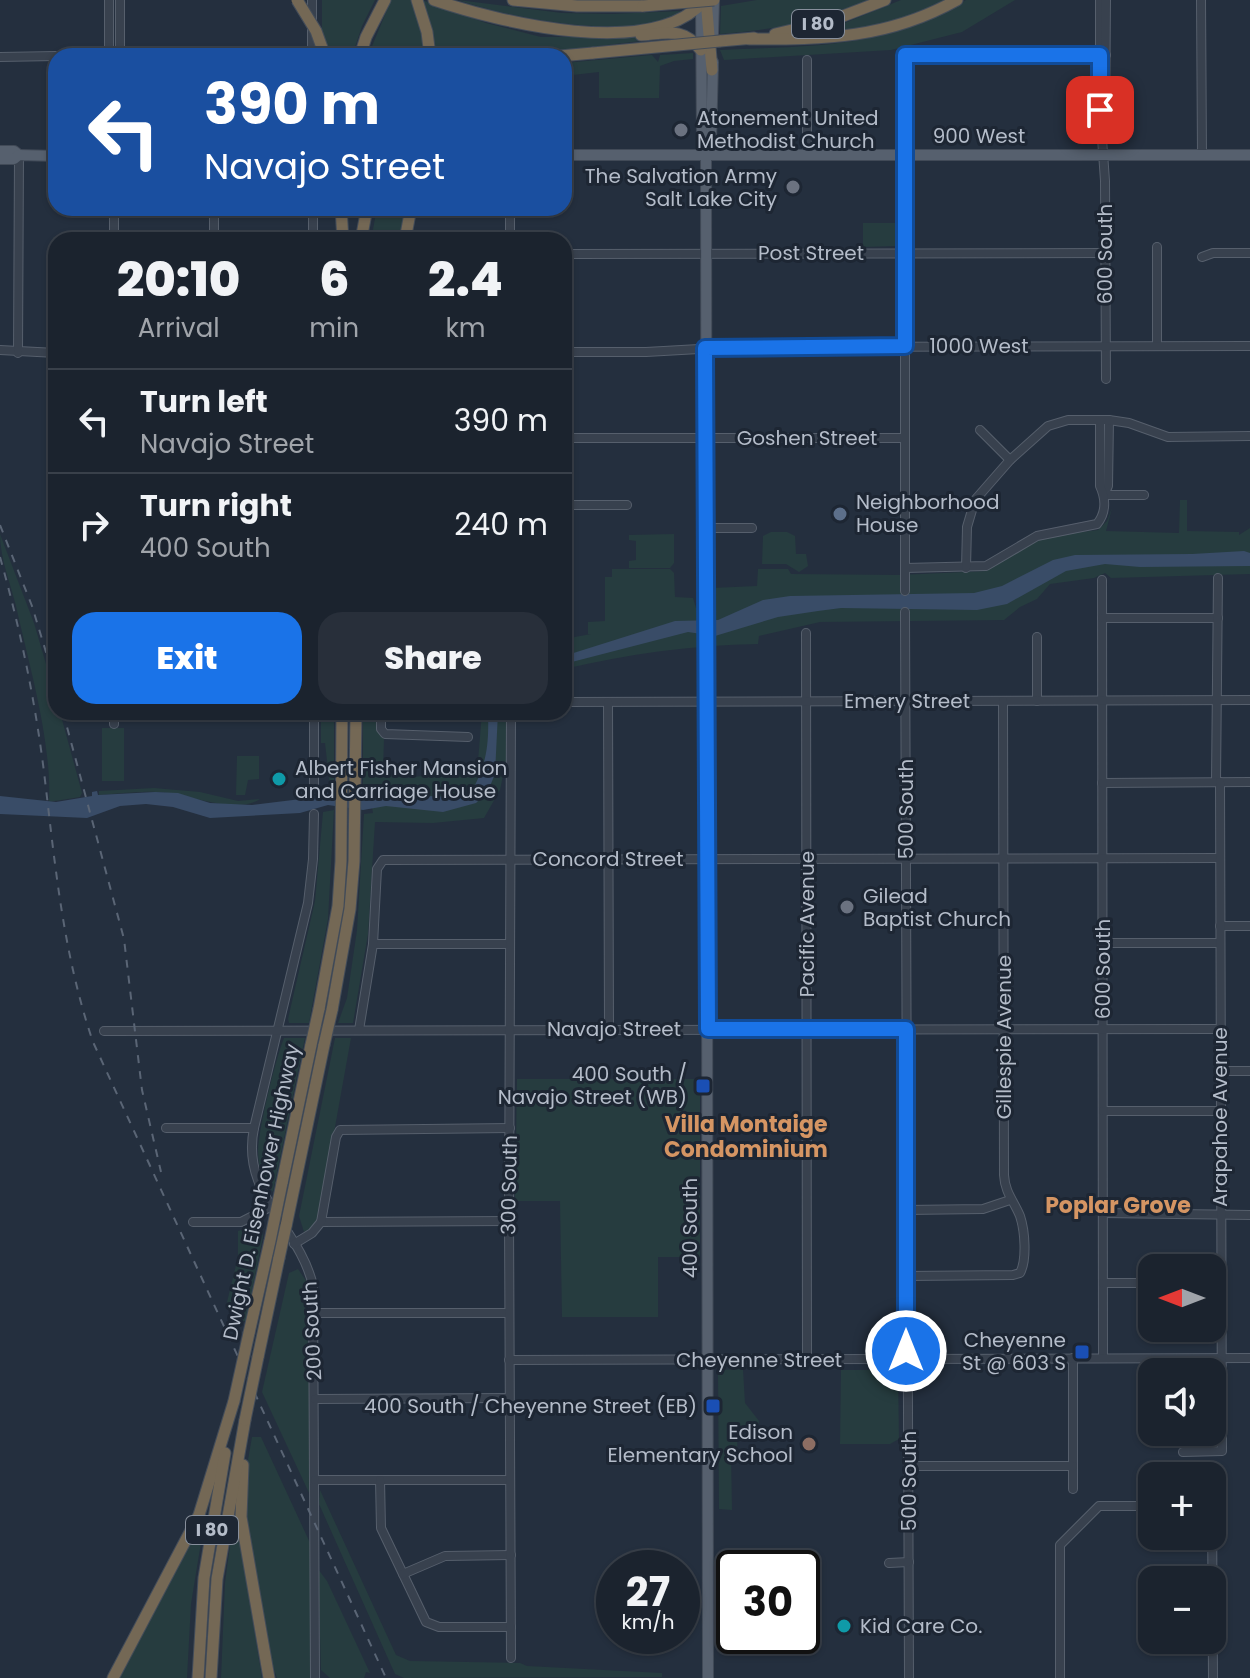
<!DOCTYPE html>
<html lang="en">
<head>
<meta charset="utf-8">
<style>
	body { margin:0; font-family:Poppins,sans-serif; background:#282f3a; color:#f1f3f6; height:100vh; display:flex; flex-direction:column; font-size:30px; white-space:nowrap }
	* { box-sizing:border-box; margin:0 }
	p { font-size:26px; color:#a0a4aa }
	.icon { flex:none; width:44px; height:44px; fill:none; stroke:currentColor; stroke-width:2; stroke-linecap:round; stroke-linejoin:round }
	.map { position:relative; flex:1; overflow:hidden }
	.sheet { position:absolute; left:48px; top:232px; width:524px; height:488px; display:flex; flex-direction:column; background:#1b232e; border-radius:24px; box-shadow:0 2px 6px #0004,0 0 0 2px #39404a }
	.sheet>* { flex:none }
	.banner { position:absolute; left:48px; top:48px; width:524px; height:168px; border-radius:24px; box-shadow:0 2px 6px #0004,0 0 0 2px #39404a; background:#1a4fa0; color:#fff; overflow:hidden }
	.needle { width:52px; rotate:270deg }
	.tools { position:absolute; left:1138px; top:1254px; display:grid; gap:16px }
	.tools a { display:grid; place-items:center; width:88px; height:88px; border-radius:16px; background:#1b232e; box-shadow:0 2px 6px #0004,0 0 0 2px #39404a; font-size:40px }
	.speed { position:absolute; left:596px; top:1550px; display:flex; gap:16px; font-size:40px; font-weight:700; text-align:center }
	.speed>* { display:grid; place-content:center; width:104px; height:104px; border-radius:50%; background:#1b232e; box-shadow:0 2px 6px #0004,0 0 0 2px #39404a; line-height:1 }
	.speed small { font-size:20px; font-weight:400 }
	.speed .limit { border:4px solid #111; border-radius:12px; background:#fff; color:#111 }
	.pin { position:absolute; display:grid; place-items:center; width:68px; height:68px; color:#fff; margin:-34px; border-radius:16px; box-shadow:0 4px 12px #0006 }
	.me { position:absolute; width:88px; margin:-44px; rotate:0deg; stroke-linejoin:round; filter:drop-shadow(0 0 6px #0008) }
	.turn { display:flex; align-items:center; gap:28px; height:168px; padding:0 24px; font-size:36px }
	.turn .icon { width:104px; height:104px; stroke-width:2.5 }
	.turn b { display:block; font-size:56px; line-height:68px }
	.eta { display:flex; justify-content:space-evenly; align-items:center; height:136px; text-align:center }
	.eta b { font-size:48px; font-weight:800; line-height:56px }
	.button { display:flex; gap:16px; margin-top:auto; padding:16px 24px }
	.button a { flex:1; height:92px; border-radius:24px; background:#1a73e8; color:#fff; font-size:32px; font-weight:800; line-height:92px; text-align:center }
	.button a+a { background:#282f3a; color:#f1f3f6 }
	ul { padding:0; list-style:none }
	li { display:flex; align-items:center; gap:24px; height:104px; padding:0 24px; border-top:2px solid #39404a }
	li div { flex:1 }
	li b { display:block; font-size:30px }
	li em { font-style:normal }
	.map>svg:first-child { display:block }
	.green { fill:#263c3f }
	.water { fill:#394c67 }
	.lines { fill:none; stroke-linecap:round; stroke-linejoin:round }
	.minor-casing { stroke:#565f6c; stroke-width:10 }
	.major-casing { stroke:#414a57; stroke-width:12 }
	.highway-casing { stroke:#434c59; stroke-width:13 }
	.minor { stroke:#38414e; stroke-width:8 }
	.major { stroke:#56606e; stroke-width:10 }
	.highway { stroke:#746855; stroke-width:11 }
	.rail { stroke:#5a6575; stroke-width:2; stroke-dasharray:8 8; stroke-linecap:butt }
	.highway-bridge-casing { stroke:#434c59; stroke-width:13; stroke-linecap:butt }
	.highway-bridge { stroke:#746855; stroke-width:11 }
	.route-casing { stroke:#114b97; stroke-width:20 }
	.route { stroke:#1a73e8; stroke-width:14 }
	.worship-dot { fill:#6b7280; stroke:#1d2633; stroke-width:3 }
	.service-dot { fill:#5c6f8a; stroke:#1d2633; stroke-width:3 }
	.culture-dot { fill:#0f9aa8; stroke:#1d2633; stroke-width:3 }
	.transit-dot { fill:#1a4fb4; stroke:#1d2633; stroke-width:3 }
	.education-dot { fill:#8d6e63; stroke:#1d2633; stroke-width:3 }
	.labels { text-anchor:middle; stroke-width:6; stroke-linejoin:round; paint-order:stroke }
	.shield { fill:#1d2633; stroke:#878f9c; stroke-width:2 }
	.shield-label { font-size:18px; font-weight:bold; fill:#b4bcc9 }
	.poi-label { font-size:20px; fill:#b4bcc9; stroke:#1d2633; text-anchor:start }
	.street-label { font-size:20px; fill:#b4bcc9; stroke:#1d2633 }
	.neighbourhood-label { font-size:22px; font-weight:bold; fill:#d59563; stroke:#1d2633 }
</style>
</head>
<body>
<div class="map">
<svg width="1250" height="1678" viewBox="0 0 1250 1678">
	<rect width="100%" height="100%" fill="#242f3e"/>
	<!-- green -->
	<g class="green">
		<path d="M322,0H375L362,26L352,56H330L322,35Z"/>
		<path d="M391,0H422L486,23L541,37H675L513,56H368Z"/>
		<path d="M458,0L562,13L611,14L681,11C639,44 506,17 458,0Z"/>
		<path d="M757,0H877C826,20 774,30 720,34L721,6Z"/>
		<path d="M901,0H946L892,23L814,35L813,31L842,24Z"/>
		<path d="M966,0H1015L962,32L891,50L724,60L720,50C805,46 892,49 966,0Z"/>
		<path d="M693,53V59L674,61L660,66L659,98H599V72L564,76V63L652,55L658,62L660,55Z"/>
		<path d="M377,208H407L401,240H371Z"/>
		<path d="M863,223H896V246L863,247Z"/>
		<path d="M1180,500H1187V531L1239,532V535L1250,528V574L1111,578L1105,573L1094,578L1050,584L1037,599L1020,607L1004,620L820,622L759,636L758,644C692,645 628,654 564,669V639L591,634H588V622L605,621V577H612V569H670L674,573L675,597L693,598L696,608L712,604V588L757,586L758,569H788L791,574L899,575L986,571L1039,540L1055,535L1098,530L1107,521L1112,508L1106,531L1179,533Z"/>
		<path d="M771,532H787L795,536L796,554H806L808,566L799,572L786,564H762L763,536Z"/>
		<path d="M0,534L34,623L56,698V712H60L82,793L80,797L49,802C52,742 29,665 16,606C10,582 0,558 0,534Z"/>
		<path d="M674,534V563L670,568H629V561L636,560V541L629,540V535Z"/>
		<path d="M321,712H334V792L330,787L325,743H321Z"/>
		<path d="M363,712H377V731L384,739L383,772L406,778L475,769L478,761L482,712H506V761L500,790L484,818L433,823L375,822L368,934L353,1023H338L347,998L357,930L364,814L373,813L369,789H363Z"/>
		<rect x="102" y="728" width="22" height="53"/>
		<path d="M237,756H259V779L248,780L245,795H236Z"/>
		<path d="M154,788L200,792L238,801L260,799C235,816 185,792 156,792C137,791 118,794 99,795V791Z"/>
		<path d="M334,810L328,919L309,1023H289L288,1019L315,901L323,812Z"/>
		<path d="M284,1038H305L273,1192C262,1182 258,1165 258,1151C258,1130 276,1057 284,1038Z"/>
		<path d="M335,1038H351L319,1216C317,1224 313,1231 304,1232L299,1216Z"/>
		<path d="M517,1079H700V1257H658V1317H562L560,1201H515Z"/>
		<path d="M261,1223L263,1237L246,1321L238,1322L226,1306L238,1257V1231Z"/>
		<path d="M298,1269L307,1282L310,1292V1495L262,1392L289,1273Z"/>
		<path d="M743,1369L745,1403L759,1421L758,1426H738L737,1452L731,1453L732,1510L719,1509L718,1370Z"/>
		<path d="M841,1370H898L899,1439L890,1444H840Z"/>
		<path d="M252,1437H261L311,1545V1678H277L272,1664L247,1538L245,1477Z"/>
		<path d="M320,1490L396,1655L410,1661L520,1663L527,1666L662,1673V1677L404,1678L395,1674L319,1504Z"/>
		<path d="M234,1515H238L243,1561L262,1678H221L225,1583Z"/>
		<path d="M201,1516L205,1518L191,1604L187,1678H120Z"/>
		<path d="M318,1569L327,1581L370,1673L366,1672L364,1678H330L321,1670Z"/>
	</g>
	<!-- water -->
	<g class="water">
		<path d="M1244,551L1250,553V566L1140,567L1105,564L1066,571L1007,604L977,610L841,608L818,611L778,617L715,636L688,632L564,664V656L675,621L718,620L763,600L790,596L974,593L1002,586L1053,560L1075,555L1192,554Z"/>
		<path d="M488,712H498L495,774L488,791L476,803L443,812L386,806L363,810L328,805L300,813L210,818L173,807L146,804L120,806L87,818L0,814V796L56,802L92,796V792L97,791L98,795L155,792L178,793L210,803L252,805L301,799L324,793L459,797L472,791C487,763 489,744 488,712Z"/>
	</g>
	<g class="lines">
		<!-- minor casing -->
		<g class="minor-casing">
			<g id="minor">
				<path d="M109,0V56"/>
				<path d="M120,0V56"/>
				<path d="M312,0V56"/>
				<path d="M1100,0V110L1105,181L1106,379"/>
				<path d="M1201,0L1202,155"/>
				<path d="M162,56H312"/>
				<path d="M0,57L56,56"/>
				<path d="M807,60V155"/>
				<path d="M1105,121L1106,0"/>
				<path d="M214,208V240"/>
				<path d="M313,208V240"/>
				<path d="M510,208V240"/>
				<path d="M114,240V208"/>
				<path d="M1157,247V345"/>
				<path d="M564,254L1106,253"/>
				<path d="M1202,257L1213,253H1250"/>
				<path d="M0,350L56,353"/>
				<path d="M564,352H646L734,347L1250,346"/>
				<path d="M18,353L19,155"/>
				<path d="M980,430L1010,460"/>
				<path d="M564,438H905"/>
				<path d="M1104,495L1108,486L1109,420"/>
				<path d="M1104,495H1144"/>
				<path d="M564,505H627"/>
				<path d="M705,528H752"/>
				<path d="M905,568L986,566L1037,536L1097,524C1106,513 1106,499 1100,486V420"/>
				<path d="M966,568L967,527L975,500L1010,460L1048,426L1068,420H1109L1129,423L1168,437L1250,436"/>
				<path d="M1102,580L1103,1358"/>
				<path d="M905,591V55H1106"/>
				<path d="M905,612L909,1678"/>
				<path d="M1102,618H1218"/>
				<path d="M806,633L807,1360"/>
				<path d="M1037,637V701"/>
				<path d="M564,702L1250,700"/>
				<path d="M608,702L609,1029"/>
				<path d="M314,712V789"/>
				<path d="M381,712V729L385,734L468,737"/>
				<path d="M114,724V712"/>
				<path d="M1216,782L1218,578"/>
				<path d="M1102,783L1250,782"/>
				<path d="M314,814L313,859L308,903L254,1128C240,1195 300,1227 313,1286L315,1678"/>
				<path d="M1220,926H1250"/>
				<path d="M1103,943H1220"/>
				<path d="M373,944H510"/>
				<path d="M359,1030L373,944L377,869L383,860L1220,858"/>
				<path d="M104,1031L1220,1029"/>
				<path d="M1220,1071H1250"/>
				<path d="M1103,1111H1220"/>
				<path d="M166,1128H254"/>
				<path d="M906,1210L983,1209L1010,1200"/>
				<path d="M1103,1213L1250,1215"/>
				<path d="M193,1222H241L272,1206"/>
				<path d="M321,1222L509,1221"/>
				<path d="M294,1244L312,1233L321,1222L336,1137L340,1130L510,1128"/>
				<path d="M906,1276L1013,1275L1020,1273C1027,1260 1025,1231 1020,1216C1014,1201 1005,1193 1004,1175L1003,701"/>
				<path d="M1103,1283H1152"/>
				<path d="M314,1313H509"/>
				<path d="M1073,1358V1489"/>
				<path d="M509,1360L1250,1358"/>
				<path d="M315,1399L509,1398"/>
				<path d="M1183,1452L1222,1451L1220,782"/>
				<path d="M909,1466H1073"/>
				<path d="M315,1480H509"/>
				<path d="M380,1480L381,1528L426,1622L439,1627H511"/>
				<path d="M1212,1506L1213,1678"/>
				<path d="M889,1563L909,1562"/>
				<path d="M403,1574L445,1556L511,1555"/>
				<path d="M1155,1580V1574H1183V1580"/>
				<path d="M511,1658L509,1221L511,712"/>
				<path d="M1060,1678V1545L1099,1506H1152"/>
			</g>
		</g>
		<!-- major casing -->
		<g class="major-casing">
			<g id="major">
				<path d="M701,0L702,141L706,154L708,1678"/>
				<path d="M713,34L714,0"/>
				<path d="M0,151H14L19,155"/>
				<path d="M706,153L711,141L713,62"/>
				<path d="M564,155H1250"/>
				<path d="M0,159H14L19,155L56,156"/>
			</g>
		</g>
		<!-- highway casing -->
		<g class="highway-casing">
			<g id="highway">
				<path d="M417,0L427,32L430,56"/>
				<path d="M434,0C499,22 653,61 705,0"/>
				<path d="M513,0L577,6H643"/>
				<path d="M706,0L712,70"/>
				<path d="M775,34L830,21L885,0"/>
				<path d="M641,35C667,33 683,27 701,50"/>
				<path d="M749,39C826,39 887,39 957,0"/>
				<path d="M720,41L754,38"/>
				<path d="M360,56L366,37L385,0"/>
				<path d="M560,56L593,53"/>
				<path d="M341,208L343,240"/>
				<path d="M361,240L367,208"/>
				<path d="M405,240L411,208"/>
				<path d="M319,1009L338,906L341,861L342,712"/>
				<path d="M332,1010L350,909L354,861L356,712"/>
				<path d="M282,1183L311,1045"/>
				<path d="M286,1226L324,1045"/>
				<path d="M249,1333L270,1241"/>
				<path d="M258,1357L279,1258"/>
				<path d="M243,1465L241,1517L269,1678"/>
				<path d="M113,1678L199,1515L234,1401"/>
				<path d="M198,1678L204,1578L225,1453"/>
				<path d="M211,1678L217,1579L245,1420"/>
			</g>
		</g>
		<!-- minor -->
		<use href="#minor" class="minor"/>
		<!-- major -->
		<use href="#major" class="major"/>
		<!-- highway -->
		<use href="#highway" class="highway"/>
		<!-- rail -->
		<g class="rail">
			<path d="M0,525L32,606L56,685"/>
			<path d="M0,557C20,628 35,700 44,772C55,864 63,954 93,1042L386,1678"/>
			<path d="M63,712L124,939L142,1090L161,1172"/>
		</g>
		<!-- highway-bridge casing -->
		<g class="highway-bridge-casing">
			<g id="highway-bridge">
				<path d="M297,0L316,31L325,56"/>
				<path d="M643,6L714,0"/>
				<path d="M593,53L720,41"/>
				<path d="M311,1045L319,1009"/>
				<path d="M324,1045L332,1010"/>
				<path d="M270,1241L282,1183"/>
				<path d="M279,1258L286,1226"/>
				<path d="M234,1401L249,1333"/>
				<path d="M245,1420L258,1357"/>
			</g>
		</g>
		<!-- highway-bridge -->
		<use href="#highway-bridge" class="highway-bridge"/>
	</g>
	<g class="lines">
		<!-- route casing -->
		<g class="route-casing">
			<path id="route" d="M906,1351V1029H708L705,348L905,346V55H1100V110"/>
		</g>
		<!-- route -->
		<use href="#route" class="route"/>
	</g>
	<!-- markers -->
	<g class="worship-dot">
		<circle cx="681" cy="130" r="8"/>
		<circle cx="793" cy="187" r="8"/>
		<circle cx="847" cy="907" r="8"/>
	</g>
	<circle class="service-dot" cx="840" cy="514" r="8"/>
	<g class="culture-dot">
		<circle cx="279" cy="779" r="8"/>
		<circle cx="844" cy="1626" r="8"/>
	</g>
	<g class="transit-dot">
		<rect x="695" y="1078" width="16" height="16" rx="4"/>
		<rect x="1074" y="1344" width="16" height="16" rx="4"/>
		<rect x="705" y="1398" width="16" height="16" rx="4"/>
	</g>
	<circle class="education-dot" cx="809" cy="1444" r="8"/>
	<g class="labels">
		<!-- shield labels -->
		<g class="shield">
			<rect x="792" y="10" width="52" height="28" rx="6"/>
			<rect x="186" y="1516" width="52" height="28" rx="6"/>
		</g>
		<g class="shield-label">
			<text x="818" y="30">I 80</text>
			<text x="212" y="1536">I 80</text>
		</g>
		<!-- poi labels -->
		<g class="poi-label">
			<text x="697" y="125">Atonement United<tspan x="697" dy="23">Methodist Church</tspan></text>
			<text x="777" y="183" text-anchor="end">The Salvation Army<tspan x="777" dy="23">Salt Lake City</tspan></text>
			<text x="856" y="509">Neighborhood<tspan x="856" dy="23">House</tspan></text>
			<text x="295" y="775">Albert Fisher Mansion<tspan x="295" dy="23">and Carriage House</tspan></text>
			<text x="863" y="903">Gilead<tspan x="863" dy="23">Baptist Church</tspan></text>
			<text x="687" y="1081" text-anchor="end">400 South /<tspan x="687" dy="23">Navajo Street (WB)</tspan></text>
			<text x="1066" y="1347" text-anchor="end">Cheyenne<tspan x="1066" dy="23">St @ 603 S</tspan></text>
			<text x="697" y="1413" text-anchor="end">400 South / Cheyenne Street (EB)</text>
			<text x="793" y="1439" text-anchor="end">Edison<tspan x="793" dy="23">Elementary School</tspan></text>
			<text x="860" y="1633">Kid Care Co.</text>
		</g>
		<!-- street labels -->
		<g class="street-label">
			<text x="979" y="143">900 West</text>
			<text x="811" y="260">Post Street</text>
			<text transform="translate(1105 254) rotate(-90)" y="7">600 South</text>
			<text x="979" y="353">1000 West</text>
			<text x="807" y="445">Goshen Street</text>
			<text x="907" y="708">Emery Street</text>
			<text transform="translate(906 809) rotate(-90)" y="7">500 South</text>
			<text x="608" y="866">Concord Street</text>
			<text transform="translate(807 924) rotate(-90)" y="7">Pacific Avenue</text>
			<text transform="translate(1103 969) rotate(-90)" y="7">600 South</text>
			<text x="614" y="1036">Navajo Street</text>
			<text transform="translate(1004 1037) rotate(-90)" y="7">Gillespie Avenue</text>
			<text transform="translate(1220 1117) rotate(-90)" y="7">Arapahoe Avenue</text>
			<text transform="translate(509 1185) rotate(-89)" y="7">300 South</text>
			<text transform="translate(261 1192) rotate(-78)" y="7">Dwight D. Eisenhower Highway</text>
			<text transform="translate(690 1228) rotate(-90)" y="7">400 South</text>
			<text transform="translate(312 1331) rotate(-93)" y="7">200 South</text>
			<text x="759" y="1367">Cheyenne Street</text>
			<text transform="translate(909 1481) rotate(-90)" y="7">500 South</text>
		</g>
		<!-- neighbourhood labels -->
		<g class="neighbourhood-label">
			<text x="746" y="1132">Villa Montaige<tspan x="746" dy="25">Condominium</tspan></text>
			<text x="1118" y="1213">Poplar Grove</text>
		</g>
	</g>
</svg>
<div class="tools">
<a><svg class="needle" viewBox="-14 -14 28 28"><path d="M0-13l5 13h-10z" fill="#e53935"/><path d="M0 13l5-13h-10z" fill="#a0a4aa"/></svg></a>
<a><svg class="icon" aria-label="sound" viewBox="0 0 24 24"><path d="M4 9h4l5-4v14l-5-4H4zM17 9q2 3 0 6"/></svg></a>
<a>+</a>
<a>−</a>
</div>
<div class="speed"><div>27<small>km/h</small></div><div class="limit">30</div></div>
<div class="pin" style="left:1100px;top:110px;background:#d93025"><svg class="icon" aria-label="arrive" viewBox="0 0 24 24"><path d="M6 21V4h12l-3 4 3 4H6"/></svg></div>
<svg class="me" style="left:906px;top:1351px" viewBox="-20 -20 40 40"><circle r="17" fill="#1a73e8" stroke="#fff" stroke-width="3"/><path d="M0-11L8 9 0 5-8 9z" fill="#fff"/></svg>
<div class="banner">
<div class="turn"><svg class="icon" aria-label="left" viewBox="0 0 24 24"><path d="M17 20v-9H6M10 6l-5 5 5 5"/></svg><div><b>390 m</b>Navajo Street</div></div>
</div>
<section class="sheet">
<div class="eta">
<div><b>20:10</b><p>Arrival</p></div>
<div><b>6</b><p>min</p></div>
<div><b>2.4</b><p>km</p></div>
</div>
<ul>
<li><svg class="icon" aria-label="left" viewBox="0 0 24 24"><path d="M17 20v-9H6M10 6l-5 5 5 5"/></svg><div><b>Turn left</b><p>Navajo Street</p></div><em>390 m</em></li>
<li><svg class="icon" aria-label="right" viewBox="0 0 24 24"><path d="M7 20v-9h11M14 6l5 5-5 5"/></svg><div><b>Turn right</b><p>400 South</p></div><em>240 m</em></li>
</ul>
<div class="button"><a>Exit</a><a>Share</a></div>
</section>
</div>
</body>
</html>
